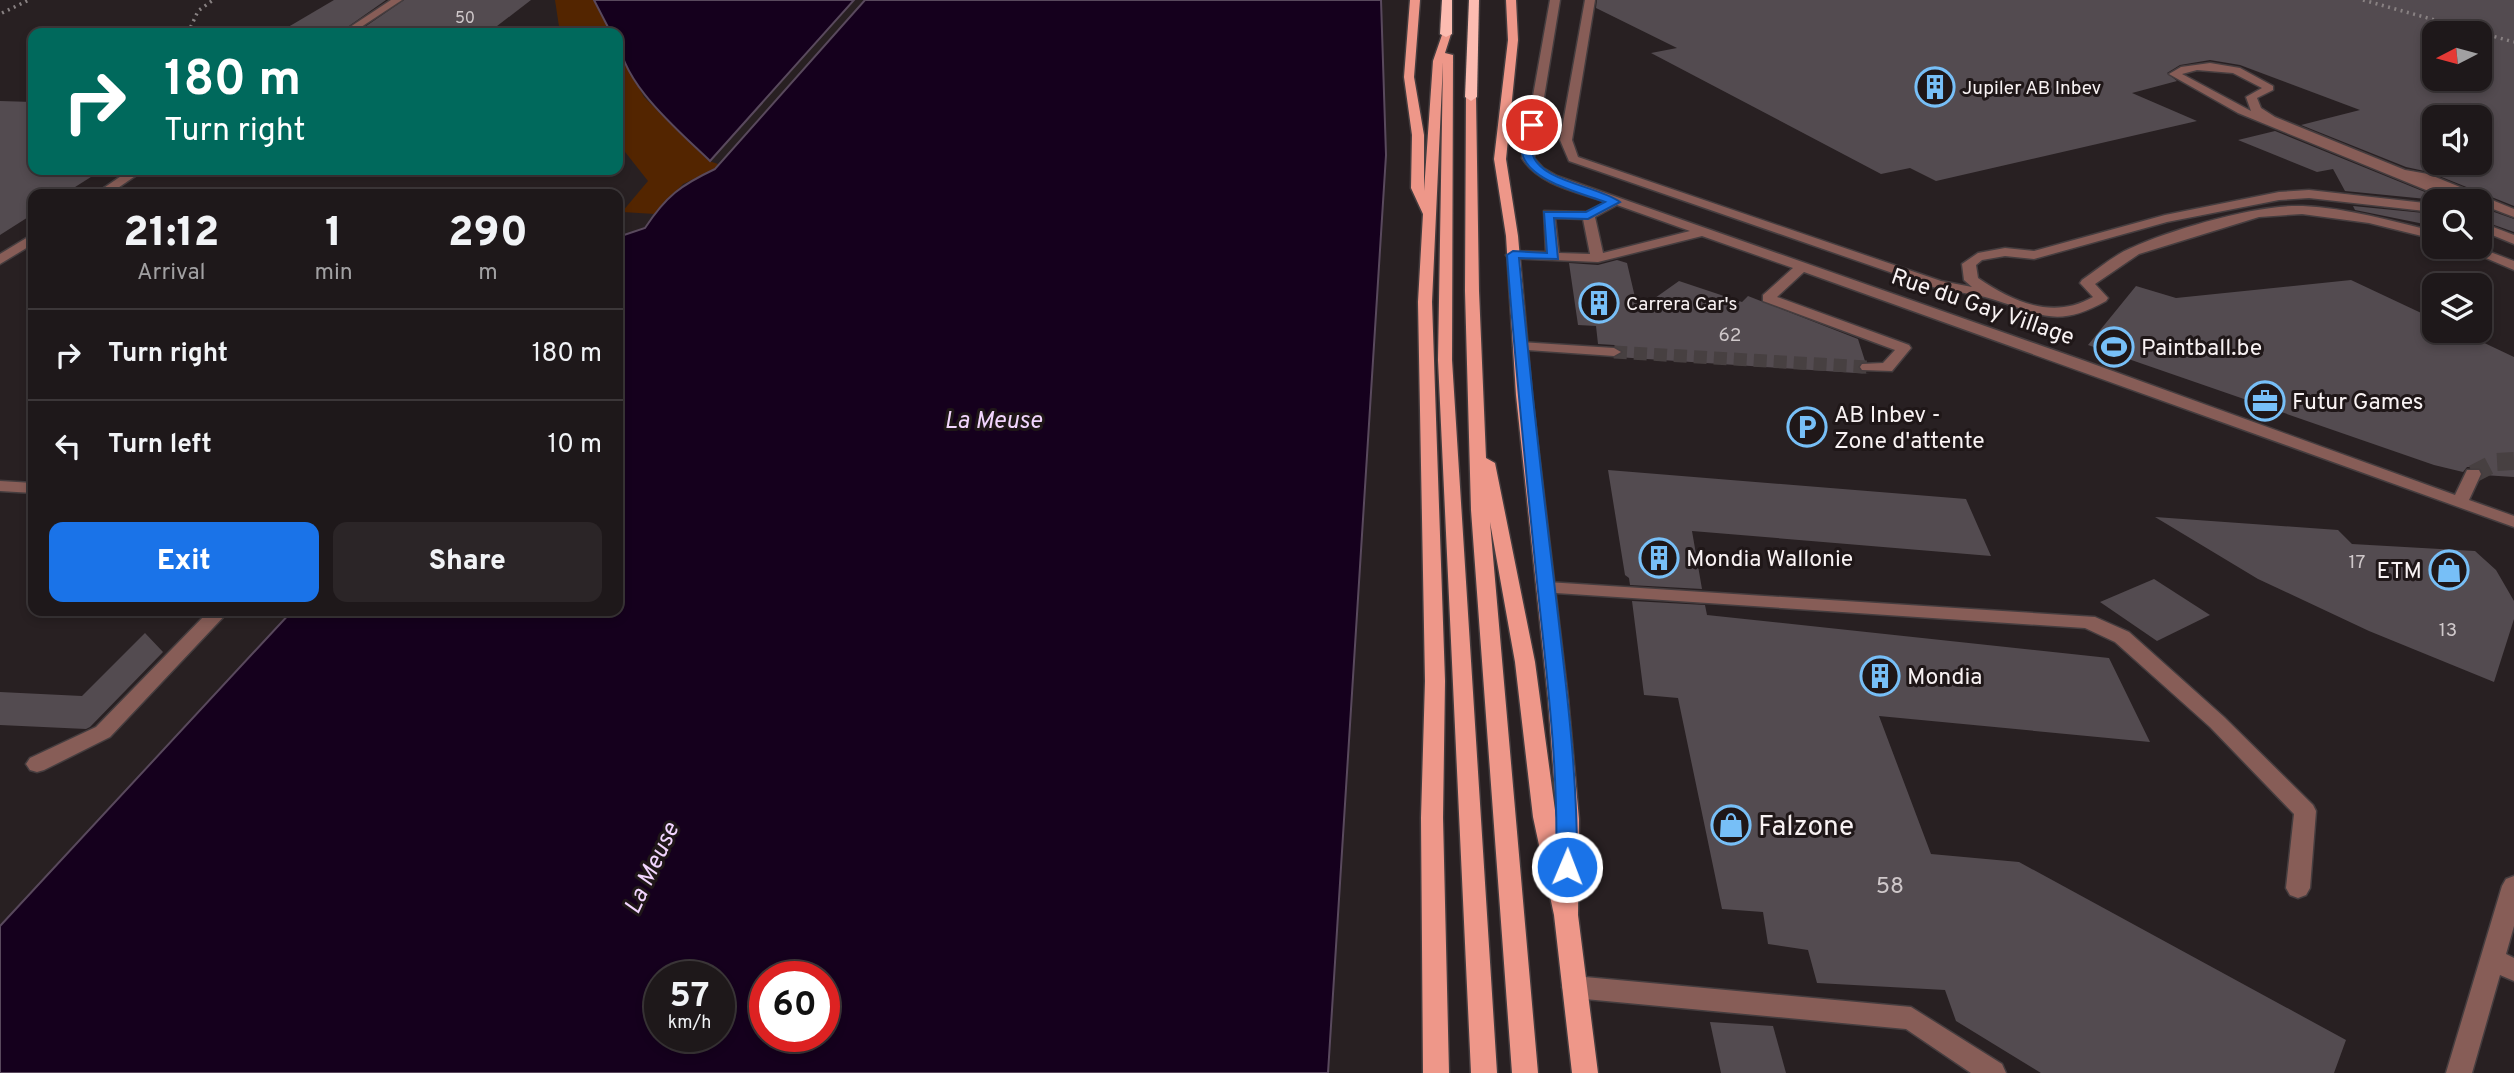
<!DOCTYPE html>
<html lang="en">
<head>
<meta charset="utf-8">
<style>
	body { margin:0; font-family:Overpass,sans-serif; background:#2b2527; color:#f1f3f6; height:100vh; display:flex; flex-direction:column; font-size:26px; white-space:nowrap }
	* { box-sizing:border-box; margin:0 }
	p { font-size:23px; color:#a1a0a2 }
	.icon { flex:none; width:38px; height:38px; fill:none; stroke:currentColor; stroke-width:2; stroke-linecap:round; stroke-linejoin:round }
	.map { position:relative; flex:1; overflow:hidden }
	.sheet { position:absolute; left:28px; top:189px; width:595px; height:427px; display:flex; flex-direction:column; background:#1e181a; border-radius:14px; box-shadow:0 4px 10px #0003,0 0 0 2px #3c3739 }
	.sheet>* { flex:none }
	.banner { position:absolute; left:28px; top:28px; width:595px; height:147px; border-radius:14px; box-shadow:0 4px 10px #0003,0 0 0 2px #3c3739; background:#00695c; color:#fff; overflow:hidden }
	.needle { width:46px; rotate:264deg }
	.fabs { position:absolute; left:2422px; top:21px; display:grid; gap:14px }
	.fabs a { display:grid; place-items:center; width:70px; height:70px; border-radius:14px; background:#1e181a; box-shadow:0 4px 10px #0003,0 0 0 2px #3c3739; font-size:35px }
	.speed { position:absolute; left:644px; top:961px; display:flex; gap:14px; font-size:35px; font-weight:700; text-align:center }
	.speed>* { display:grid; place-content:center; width:91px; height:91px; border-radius:50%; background:#1e181a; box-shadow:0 4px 10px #0003,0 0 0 2px #3c3739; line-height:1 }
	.speed small { font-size:18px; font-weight:400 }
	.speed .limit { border:10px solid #d22; background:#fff; color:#111 }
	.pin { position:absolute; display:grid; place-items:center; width:60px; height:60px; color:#fff; margin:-30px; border:4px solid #fff; border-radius:50%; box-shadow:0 2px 7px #0007 }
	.me { position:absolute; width:77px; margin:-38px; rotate:1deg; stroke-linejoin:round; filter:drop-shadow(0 0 5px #0008) }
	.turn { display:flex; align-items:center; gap:24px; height:147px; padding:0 21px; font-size:32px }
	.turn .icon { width:91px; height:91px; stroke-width:2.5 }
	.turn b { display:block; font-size:49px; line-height:60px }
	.eta { display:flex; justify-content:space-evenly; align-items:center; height:119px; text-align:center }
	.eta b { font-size:42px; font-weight:800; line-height:49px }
	.button { display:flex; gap:14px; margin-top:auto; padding:14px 21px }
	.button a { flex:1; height:80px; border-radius:14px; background:#1a73e8; color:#fff; font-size:28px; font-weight:800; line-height:80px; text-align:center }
	.button a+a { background:#2b2527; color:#f1f3f6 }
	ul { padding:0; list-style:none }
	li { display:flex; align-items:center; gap:21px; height:91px; padding:0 21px; border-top:2px solid #3c3739 }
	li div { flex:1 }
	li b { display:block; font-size:26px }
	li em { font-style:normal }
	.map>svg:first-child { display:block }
	.green { fill:#532500 }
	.water { fill:#15001d; stroke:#59495d; stroke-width:2; fill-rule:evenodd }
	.building { fill:#534b50; fill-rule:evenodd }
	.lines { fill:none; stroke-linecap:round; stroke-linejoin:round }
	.minor-tunnel-far1 { stroke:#474041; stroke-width:13; stroke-dasharray:13 7; stroke-linecap:butt }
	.minor-tunnel { stroke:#474041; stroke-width:18; stroke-dasharray:18 9; stroke-linecap:butt }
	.minor-casing { stroke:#453d3f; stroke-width:3 }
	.major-casing { stroke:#453d3f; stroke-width:3 }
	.highway-casing { stroke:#453d3f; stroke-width:3 }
	.minor { fill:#875d57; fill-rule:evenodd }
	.major { fill:#ee9789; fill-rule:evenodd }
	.highway { fill:#fcbcb1; fill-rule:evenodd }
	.rail { stroke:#888182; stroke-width:3.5; stroke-dasharray:2 4.5; stroke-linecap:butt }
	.route { fill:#1a73e8; stroke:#114b97; stroke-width:2 }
	.labels { text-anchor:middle; stroke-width:6; stroke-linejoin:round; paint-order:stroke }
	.far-number-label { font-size:16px; fill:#cfc8ca }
	.far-poi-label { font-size:19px; fill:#f8f2f3; stroke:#1f1718; text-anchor:start }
	.number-label { font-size:19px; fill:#cfc8ca }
	.street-label { font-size:23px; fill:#f8f2f3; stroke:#1f1718 }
	.poi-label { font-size:23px; fill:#f8f2f3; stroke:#1f1718; text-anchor:start }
	.near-number-label { font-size:23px; fill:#cfc8ca }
	.water-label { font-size:24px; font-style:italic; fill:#f2d5fe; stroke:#1f1718 }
	.near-poi-label { font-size:28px; fill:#f8f2f3; stroke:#1f1718; text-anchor:start }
</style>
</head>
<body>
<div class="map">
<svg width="2514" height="1073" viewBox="0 0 2514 1073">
	<rect width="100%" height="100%" fill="#282022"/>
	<!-- green -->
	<g class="green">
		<path d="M555,0H594L611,33H560Z"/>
		<path d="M618,46L644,97L709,161L718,164L715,169L683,184L655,214L622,212L648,181L618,143Z"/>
	</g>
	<!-- water -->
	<g class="water">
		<path d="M594,0H854L710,161C678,130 618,81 618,33H611Z"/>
		<path d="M865,0H1381L1386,155L1328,1073H0V926L292,611H618V237L645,228C666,196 681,185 715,169ZM660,976H719V1036H660ZM765,976H824V1036H765Z"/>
	</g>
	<!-- building -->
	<g class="building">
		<path d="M334,0H386L339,33H278Z"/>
		<path d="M404,0H531L488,33H356Z"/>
		<path d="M1597,0H2514V206L2429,172L2406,167L2301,125L2360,110L2240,65L2210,60L2180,65L2167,73L2177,81L2132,93L2197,121L1936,181L1910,168L1881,174L1651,53L1677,48L1596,8ZM2434,33H2480V79H2434ZM2434,117H2480V163H2434Z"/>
		<path d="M0,101L33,102V170H102L64,194H33V214L0,235Z"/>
		<path d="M2275,131L2447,201L2345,191L2333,169L2317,172L2238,140Z"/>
		<path d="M2353,206L2434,214V226L2355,210Z"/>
		<path d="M2480,207L2514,219V232L2480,220Z"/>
		<path d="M1617,260L1627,263L1638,310L1679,281L1742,302L1748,296L1858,339L1865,361L1860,363L1858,368L1862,373L1870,374L1617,357L1623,351L1614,345L1598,344L1596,326L1578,325L1569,263L1598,265Z"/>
		<path d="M2351,280L2434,319V331H2459L2514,357V477L2483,475L2479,467H2467L2463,472L2434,465L2088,345L2136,286L2176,298Z"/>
		<path d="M1608,470L1966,499L1991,556L1692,531L1702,589L1630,585L1629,578L1625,575Z"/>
		<path d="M2155,517L2338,530L2352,544L2475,551L2496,570L2514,601V619L2494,682L2369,631L2258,579Z"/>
		<path d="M2154,579L2210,615L2157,641L2100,602Z"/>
		<path d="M1632,601L1705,605L1707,615L2109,658L2150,742L1879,716L1931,854L2019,862L2346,1040L2334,1073H2041L1956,1021L1945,990L1817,983L1808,950L1768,944L1763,912L1722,909L1678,698L1644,695Z"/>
		<path d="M145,633L163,652L90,727L86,729L0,725V692L82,696Z"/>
		<path d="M1710,1022L1773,1026L1786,1073H1721Z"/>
	</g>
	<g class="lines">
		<!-- minor-tunnel-far1 -->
		<path class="minor-tunnel-far1" d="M1614,352L1867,367"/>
		<!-- minor-tunnel -->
		<path class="minor-tunnel" d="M2473,474L2496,462L2514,461"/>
		<!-- minor casing -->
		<g class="minor-casing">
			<g id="minor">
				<path d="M391,0H402L352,33H341Z"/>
				<path d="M1550,0H1560L1534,158L1543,168L1557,176L2085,361L2455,495L2467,470H2479L2481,474L2469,500L2514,516V527L1804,272L1777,297L1909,345L1911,348L1892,371L1862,370L1860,367L1862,364L1883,363L1895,350L1763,301V295L1793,268L1702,236L1598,262L1508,258L1506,255L1513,251L1546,252L1544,211L1586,212L1606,202C1578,192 1538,185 1522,158ZM1617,205L1690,231L1603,253L1595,217ZM1555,218L1583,219L1590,254L1559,253Z"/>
				<path d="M1585,0H1595L1572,140L1578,157L1941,281L1972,287L1964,280L1962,264L1978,253L2005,248L2034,251L2165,215L2279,192L2309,190L2434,204V212L2309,198L2279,200L2167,222L2034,259L2005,256L1982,260L1976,265L1978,278C2013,302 2053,320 2093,297L2080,283L2082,280C2098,269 2114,255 2131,248C2172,229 2259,204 2303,206C2347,208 2391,221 2434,231V239L2369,223L2302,214L2259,217L2139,254L2095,284L2108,298L2106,301C2056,329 2041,314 1992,299C1974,293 1952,292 1933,287L1569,161L1560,140Z"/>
				<path d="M2210,63L2240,68L2273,86V90L2257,98L2261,108L2275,117L2405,170L2428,174L2514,209V217L2480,204V201L2468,199L2469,201H2453L2238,113L2169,74L2181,67ZM2197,70L2233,73L2262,88L2246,97L2251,111L2182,74Z"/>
				<path d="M130,170H144L109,194H95Z"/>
				<path d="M2480,222L2514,235V244L2480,230Z"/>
				<path d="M33,234V244L0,264V254Z"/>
				<path d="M2460,247H2477L2514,261V270Z"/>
				<path d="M1520,342L1614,348L1621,352L1614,356L1515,349L1513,346Z"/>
				<path d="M0,481L33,483V493L0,491Z"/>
				<path d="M1547,582L2095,617L2129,632L2224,717L2313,805L2316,811L2310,888L2306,895L2298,898L2290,895L2286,888L2294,814L2210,727L2115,642L2085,628L1541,592L1538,588Z"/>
				<path d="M209,611H229L110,737L44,770L37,772L30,770L26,764L30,758L96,727Z"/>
				<path d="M2514,876V926L2506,954L2514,958V981L2500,975L2472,1073H2446L2502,886L2506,879Z"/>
				<path d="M1574,976L1911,1007L2002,1064L2006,1073H1971L1906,1029L1574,998L1565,995L1562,987L1565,979Z"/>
			</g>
		</g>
		<!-- major casing -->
		<g class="major-casing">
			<g id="major">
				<path d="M1410,0H1420L1414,77L1424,135V191L1433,61L1443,32L1451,34L1445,53L1453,55L1452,360L1497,1073H1471L1438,360L1443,62L1432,302L1445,681L1443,818L1449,1073H1423L1421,818L1425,681L1418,302L1423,214L1411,188L1412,135L1404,77Z"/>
				<path d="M1506,0H1516L1518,40L1506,159L1518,236L1532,395L1568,698L1579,819L1578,915L1598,1073H1572L1554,915L1533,817L1515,662L1490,522L1538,1073H1512L1471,510L1465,291L1466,97L1471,94L1476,97L1479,291L1486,458L1495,463L1535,662L1557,825V819L1548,698L1516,395L1506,236L1494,159L1508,40Z"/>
			</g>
		</g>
		<!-- highway casing -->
		<g class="highway-casing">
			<g id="highway">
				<path d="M1442,0H1452V34L1446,37L1440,34Z"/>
				<path d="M1469,0H1479L1477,97L1471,101L1465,97Z"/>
			</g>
		</g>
		<!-- minor -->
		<use href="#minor" class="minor"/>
		<!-- major -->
		<use href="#major" class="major"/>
		<!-- highway -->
		<use href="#highway" class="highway"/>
		<!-- rail -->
		<g class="rail">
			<path d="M2363,0L2514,42"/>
			<path d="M2,13L29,0"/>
			<path d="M188,33L198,11L213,0"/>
		</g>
	</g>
	<!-- route -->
	<path class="route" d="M1532,122L1537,125C1535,133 1531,145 1532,152C1538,182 1600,186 1620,202L1588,219L1554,218L1558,259L1519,258C1529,366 1541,474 1554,581C1565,676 1578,772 1577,867L1574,873L1567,876L1559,873L1556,867C1559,772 1547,677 1537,582C1526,473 1515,364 1507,255L1513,251L1547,253L1544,212H1586L1605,202C1581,193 1528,181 1522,153C1520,145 1525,133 1527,125Z"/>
	<!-- icons -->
	<defs>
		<g id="building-ring" transform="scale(2.0125)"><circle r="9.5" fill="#1f1718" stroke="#77bff7" stroke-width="1.5"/><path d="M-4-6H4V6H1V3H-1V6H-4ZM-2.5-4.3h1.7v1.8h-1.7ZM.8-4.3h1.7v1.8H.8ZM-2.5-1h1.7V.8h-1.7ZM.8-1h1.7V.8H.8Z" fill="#77bff7"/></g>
		<g id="stadium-ring" transform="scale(2.0125)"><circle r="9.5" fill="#1f1718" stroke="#77bff7" stroke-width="1.5"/><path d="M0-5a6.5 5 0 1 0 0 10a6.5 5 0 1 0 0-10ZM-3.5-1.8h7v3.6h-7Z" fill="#77bff7"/></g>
		<g id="office-ring" transform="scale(2.0125)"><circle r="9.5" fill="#1f1718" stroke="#77bff7" stroke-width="1.5"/><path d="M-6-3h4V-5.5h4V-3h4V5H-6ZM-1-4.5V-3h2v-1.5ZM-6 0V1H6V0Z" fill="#77bff7"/></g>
		<g id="parking-ring" transform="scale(2.0125)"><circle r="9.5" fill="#1f1718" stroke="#77bff7" stroke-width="1.5"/><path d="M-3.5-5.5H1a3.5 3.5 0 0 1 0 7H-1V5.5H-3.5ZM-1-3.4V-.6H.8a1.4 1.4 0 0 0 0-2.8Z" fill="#77bff7"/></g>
		<g id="shop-ring" transform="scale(2.0125)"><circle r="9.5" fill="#1f1718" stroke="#77bff7" stroke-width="1.5"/><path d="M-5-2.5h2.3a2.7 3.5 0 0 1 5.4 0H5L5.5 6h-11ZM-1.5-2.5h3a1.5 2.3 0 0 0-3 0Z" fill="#77bff7"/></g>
	</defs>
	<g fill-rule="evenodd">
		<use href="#building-ring" x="1935" y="87"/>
		<use href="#building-ring" x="1599" y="303"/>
		<use href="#stadium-ring" x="2114" y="347"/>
		<use href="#office-ring" x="2265" y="401"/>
		<use href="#parking-ring" x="1807" y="427"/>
		<use href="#building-ring" x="1659" y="558"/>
		<use href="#shop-ring" x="2449" y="570"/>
		<use href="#building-ring" x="1880" y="676"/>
		<use href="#shop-ring" x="1731" y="825"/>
	</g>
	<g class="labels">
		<!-- far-number labels -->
		<g class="far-number-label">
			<text x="465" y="23">50</text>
		</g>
		<!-- far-poi labels -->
		<g class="far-poi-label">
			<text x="1962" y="94">Jupiler AB Inbev</text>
			<text x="1626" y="310">Carrera Car's</text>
		</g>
		<!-- number labels -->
		<g class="number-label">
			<text x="1730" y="341">62</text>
			<text x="2357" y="568">17</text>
			<text x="2448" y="636">13</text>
		</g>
		<!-- street labels -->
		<g class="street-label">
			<text transform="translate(1983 306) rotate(19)" y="8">Rue du Gay Village</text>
		</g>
		<!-- poi labels -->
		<g class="poi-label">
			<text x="2141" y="355">Paintball.be</text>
			<text x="2292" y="409">Futur Games</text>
			<text x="1834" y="422">AB Inbev -<tspan x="1834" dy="26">Zone d'attente</tspan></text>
			<text x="1686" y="566">Mondia Wallonie</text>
			<text x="2422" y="578" text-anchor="end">ETM</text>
			<text x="1907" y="684">Mondia</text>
		</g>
		<!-- near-number labels -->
		<g class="near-number-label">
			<text x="1890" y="893">58</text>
		</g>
		<!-- water labels -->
		<g class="water-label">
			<text x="993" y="428">La Meuse</text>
			<text transform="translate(651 868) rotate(-65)" y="8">La Meuse</text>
		</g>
		<!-- near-poi labels -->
		<g class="near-poi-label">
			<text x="1758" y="835">Falzone</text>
		</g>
	</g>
</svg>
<div class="fabs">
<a><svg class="needle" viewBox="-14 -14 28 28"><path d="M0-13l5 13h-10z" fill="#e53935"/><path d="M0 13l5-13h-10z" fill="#a1a0a2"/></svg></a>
<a><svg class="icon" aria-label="sound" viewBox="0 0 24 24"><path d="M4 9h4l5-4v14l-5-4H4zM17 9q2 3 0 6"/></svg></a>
<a><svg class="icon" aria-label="search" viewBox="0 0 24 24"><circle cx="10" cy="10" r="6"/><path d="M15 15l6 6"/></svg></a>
<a><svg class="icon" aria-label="layers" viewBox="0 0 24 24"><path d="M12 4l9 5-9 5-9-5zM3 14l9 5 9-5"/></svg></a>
</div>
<div class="speed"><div>57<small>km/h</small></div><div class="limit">60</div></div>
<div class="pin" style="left:1532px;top:125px;background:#d93025"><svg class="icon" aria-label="arrive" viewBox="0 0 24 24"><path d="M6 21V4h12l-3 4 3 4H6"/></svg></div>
<svg class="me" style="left:1567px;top:867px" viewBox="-20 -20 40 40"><circle r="17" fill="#1a73e8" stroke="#fff" stroke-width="3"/><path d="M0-11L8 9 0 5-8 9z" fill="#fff"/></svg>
<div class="banner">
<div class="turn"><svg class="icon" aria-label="right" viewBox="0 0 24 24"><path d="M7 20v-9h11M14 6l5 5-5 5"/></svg><div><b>180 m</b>Turn right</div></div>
</div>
<section class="sheet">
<div class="eta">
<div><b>21:12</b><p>Arrival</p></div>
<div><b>1</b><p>min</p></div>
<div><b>290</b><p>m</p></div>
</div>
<ul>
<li><svg class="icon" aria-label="right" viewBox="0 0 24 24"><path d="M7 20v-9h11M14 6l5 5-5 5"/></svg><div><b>Turn right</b></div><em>180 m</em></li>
<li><svg class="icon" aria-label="left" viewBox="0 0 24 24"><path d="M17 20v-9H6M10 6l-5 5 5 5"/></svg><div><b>Turn left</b></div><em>10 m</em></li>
</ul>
<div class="button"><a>Exit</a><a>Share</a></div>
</section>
</div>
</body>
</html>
